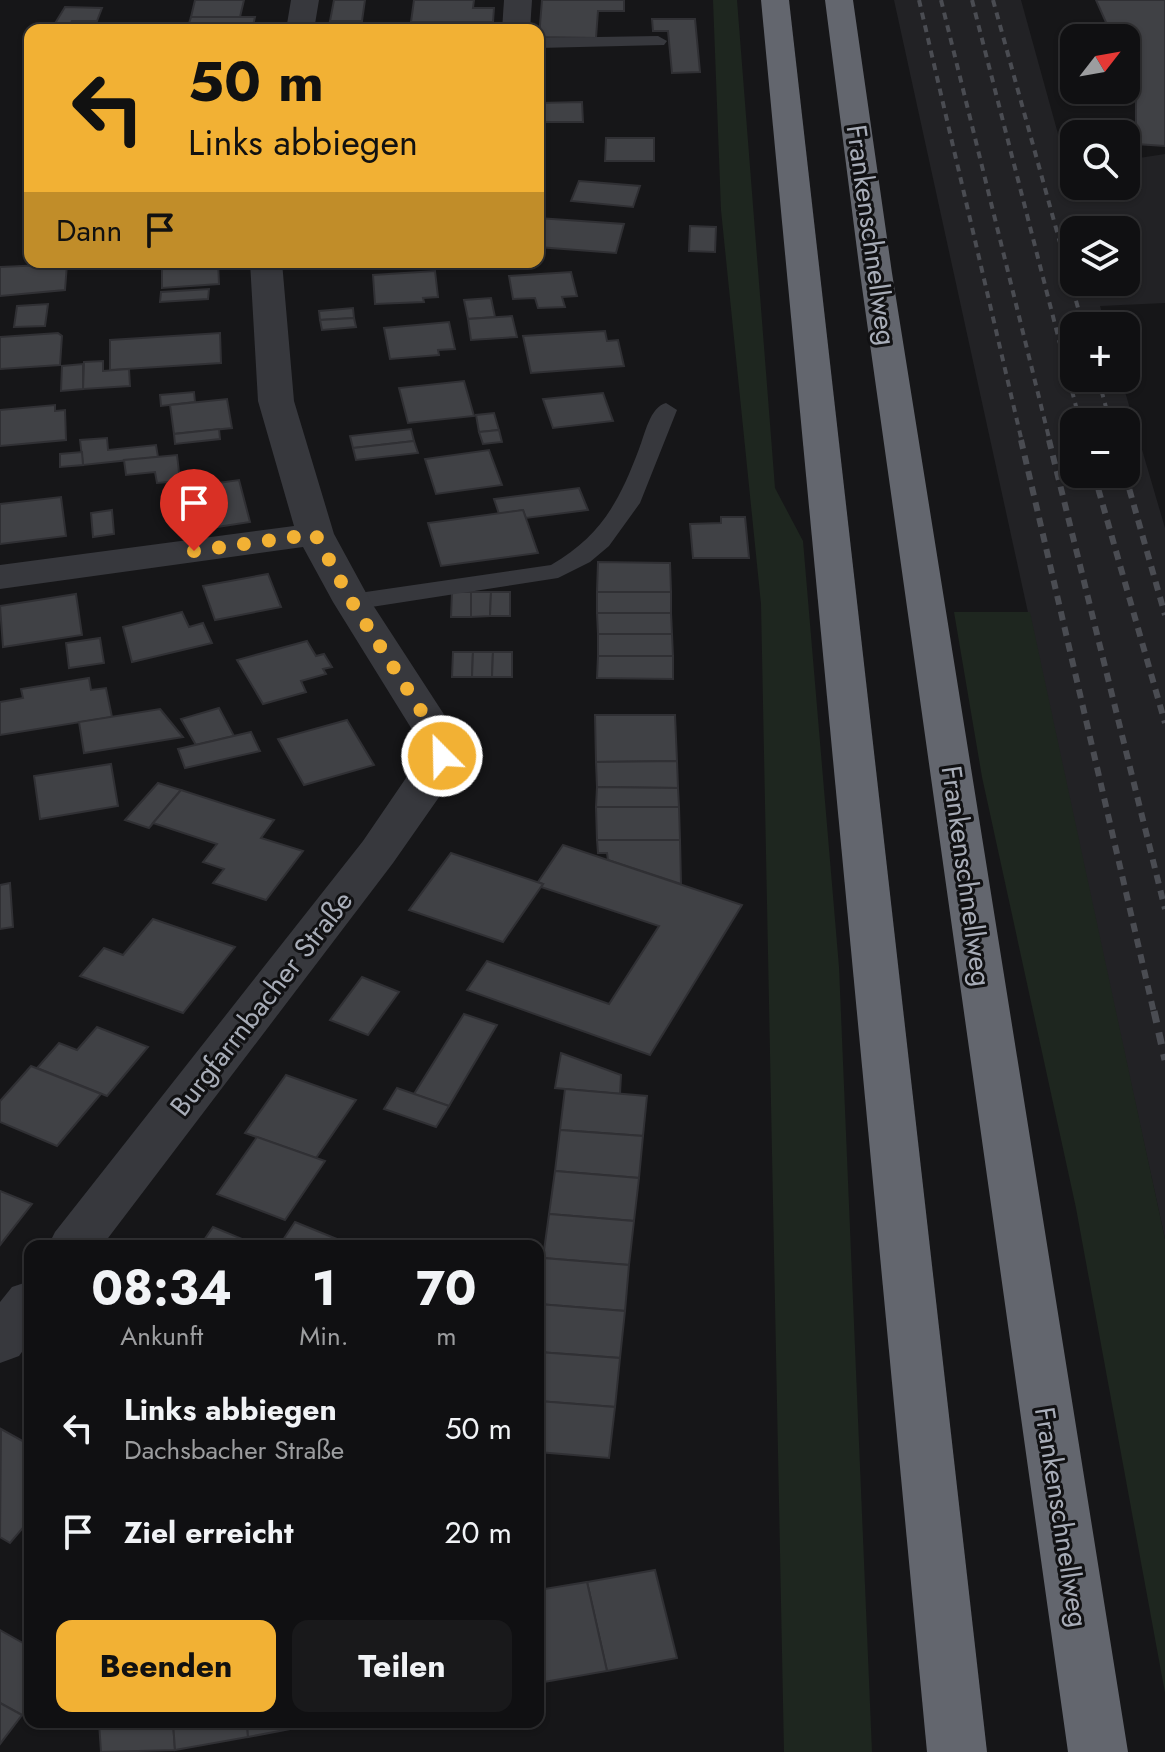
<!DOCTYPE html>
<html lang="de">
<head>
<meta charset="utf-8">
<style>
	body { margin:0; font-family:Jost,sans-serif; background:#19191b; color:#f1f3f6; height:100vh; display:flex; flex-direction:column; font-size:30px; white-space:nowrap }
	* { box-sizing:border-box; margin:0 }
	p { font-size:26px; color:#9c9d9f }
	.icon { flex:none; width:44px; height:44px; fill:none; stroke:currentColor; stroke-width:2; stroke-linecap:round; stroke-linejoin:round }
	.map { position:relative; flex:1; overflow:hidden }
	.panel { position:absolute; left:24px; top:1240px; width:520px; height:488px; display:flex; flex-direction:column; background:#101012; border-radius:16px; box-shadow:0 2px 6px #0004,0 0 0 2px #303032 }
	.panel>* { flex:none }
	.guide { position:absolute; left:24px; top:24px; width:520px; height:244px; border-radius:16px; box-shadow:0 2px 6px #0004,0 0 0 2px #303032; background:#f2b134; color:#111; overflow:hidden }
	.needle { width:52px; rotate:59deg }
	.buttons { position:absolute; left:1060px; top:24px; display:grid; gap:16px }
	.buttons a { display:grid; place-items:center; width:80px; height:80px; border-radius:16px; background:#101012; box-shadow:0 2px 6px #0004,0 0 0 2px #303032; font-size:40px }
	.pin { position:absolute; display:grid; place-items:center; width:68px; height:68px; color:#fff; margin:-82px -34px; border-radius:50% 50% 50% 0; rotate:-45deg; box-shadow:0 0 8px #0007 }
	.pin .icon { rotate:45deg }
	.me { position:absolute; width:88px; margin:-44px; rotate:337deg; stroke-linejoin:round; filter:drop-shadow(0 0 6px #0008) }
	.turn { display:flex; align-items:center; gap:28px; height:168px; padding:0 32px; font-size:36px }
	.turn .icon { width:104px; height:104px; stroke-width:2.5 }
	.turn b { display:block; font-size:56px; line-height:68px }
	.then { display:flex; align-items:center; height:76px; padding:0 32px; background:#0003; gap:16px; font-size:30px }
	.eta { display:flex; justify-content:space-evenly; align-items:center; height:136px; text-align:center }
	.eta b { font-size:48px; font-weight:700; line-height:56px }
	.cta { display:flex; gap:16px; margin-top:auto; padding:16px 32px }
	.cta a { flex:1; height:92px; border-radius:16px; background:#f2b134; color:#111; font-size:32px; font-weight:700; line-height:92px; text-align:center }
	.cta a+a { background:#19191b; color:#f1f3f6 }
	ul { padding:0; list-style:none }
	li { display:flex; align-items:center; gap:24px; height:104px; padding:0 32px }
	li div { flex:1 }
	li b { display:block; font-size:30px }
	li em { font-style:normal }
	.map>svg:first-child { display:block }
	.built { fill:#222225; fill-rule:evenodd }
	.green { fill:#1e261f }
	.building { fill:#404145; stroke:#303034; stroke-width:2 }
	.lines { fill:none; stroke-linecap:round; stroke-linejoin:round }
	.lane { fill:#37383d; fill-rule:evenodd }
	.street { fill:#37383d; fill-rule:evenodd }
	.highway { fill:#63666e; fill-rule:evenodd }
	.rail-far2 { stroke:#4a4c52; stroke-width:4; stroke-dasharray:7 6; stroke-linecap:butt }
	.rail-far1 { stroke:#4a4c52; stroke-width:6; stroke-dasharray:9 7; stroke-linecap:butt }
	.rail { stroke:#4a4c52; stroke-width:7; stroke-dasharray:12 10; stroke-linecap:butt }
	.route { stroke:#f2b134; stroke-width:14; stroke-dasharray:0 25.2 }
	.labels { text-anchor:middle; stroke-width:6; stroke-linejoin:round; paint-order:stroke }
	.street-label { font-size:28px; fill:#a8adb8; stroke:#111113 }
</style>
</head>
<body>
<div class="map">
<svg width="1165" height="1752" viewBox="0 0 1165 1752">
	<rect width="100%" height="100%" fill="#161618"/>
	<!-- built -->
	<path class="built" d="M894,0H1021L1068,170L1074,169V186H1126V160L1165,154V303L1100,306L1106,326H1074V378H1121L1165,528V1239ZM1074,230H1126V282H1074ZM1074,422H1126V474H1074Z"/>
	<!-- green -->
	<g class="green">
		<path d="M713,0H737L775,488L803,541L839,967L872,1752H784L761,604L721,210Z"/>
		<path d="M954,612H1030L1165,1239V1693L1076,1208L982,777Z"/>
	</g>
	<!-- building -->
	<g class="building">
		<path d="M195,0H244L240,17H191Z"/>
		<path d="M334,0H365L362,21H330Z"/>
		<path d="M414,0H474L473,8H494L493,22H411Z"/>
		<path d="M542,0H624V11H598L596,38L539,37Z"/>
		<path d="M1096,0H1165V146L1136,144V88L1126,65V38H1113Z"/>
		<path d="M65,7L102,8L97,21H72L68,30H51Z"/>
		<path d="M191,17H255L252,30H187Z"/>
		<path d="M652,19H695L700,72L672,73L668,31H653Z"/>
		<path d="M582,102L583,122H538V103Z"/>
		<path d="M606,138H654V161H605Z"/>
		<path d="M579,181L640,186L633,207L571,201Z"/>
		<path d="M538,218L624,224L616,253L538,247Z"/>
		<path d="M690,226L716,227L715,252L689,251Z"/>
		<path d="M218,262L219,284L162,288V265Z"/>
		<path d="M67,264L65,290L0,296V267Z"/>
		<path d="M435,271L438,297L423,298L424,302L375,304L373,275Z"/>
		<path d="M571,272L577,296L562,297L565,307L538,308L535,298L513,299L509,276Z"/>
		<path d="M209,289L208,299L160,302L161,292Z"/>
		<path d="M491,298L495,317L468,319L464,300Z"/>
		<path d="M48,304L45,326L14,327L17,306Z"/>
		<path d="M353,308L354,318L320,320L319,311Z"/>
		<path d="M512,316L517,337L471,340L468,319Z"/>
		<path d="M354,318L356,327L322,330L320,320Z"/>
		<path d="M449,322L455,349L438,350L439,355L390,359L384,328Z"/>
		<path d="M605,331L607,341L618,340L624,366L531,373L523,336Z"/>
		<path d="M58,333L62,336L60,365L0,369V337Z"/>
		<path d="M220,333L221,363L110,370V340Z"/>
		<path d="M103,361V371L129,369L130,386L83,389L84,362Z"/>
		<path d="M83,364V389L61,391L62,366Z"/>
		<path d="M464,381L474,416L408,423L399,388Z"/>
		<path d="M194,392L195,402L161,406L160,395Z"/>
		<path d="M603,393L613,421L553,428L543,399Z"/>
		<path d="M227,399L232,428L174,434L170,405Z"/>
		<path d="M55,405V411L65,410L66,440L0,446V410Z"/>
		<path d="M494,413L499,430L479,432L476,415Z"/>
		<path d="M219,429L220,439L175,444L174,434Z"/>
		<path d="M411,429L414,441L353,448L350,436Z"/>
		<path d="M499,430L502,442L483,444L479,432Z"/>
		<path d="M107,438L108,450L156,445L158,457L83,465L80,440Z"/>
		<path d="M414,441L418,453L356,460L353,448Z"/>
		<path d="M489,450L502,485L436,494L425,459Z"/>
		<path d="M82,452L83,465L60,467V454Z"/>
		<path d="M177,455L180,481L157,483L155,472L126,475L124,460Z"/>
		<path d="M239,480L250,522L191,531L181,488Z"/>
		<path d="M579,488L588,510L526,518L523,510L499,514L494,499Z"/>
		<path d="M61,497L66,536L0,544V504Z"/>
		<path d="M112,510L114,534L93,537L91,513Z"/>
		<path d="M523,510L538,553L441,566L428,523Z"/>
		<path d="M721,517H745L749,558H693L690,524L721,523Z"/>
		<path d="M598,562L670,563L671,592H597Z"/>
		<path d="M268,574L281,607L215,620L203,586Z"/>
		<path d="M452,592H471V617H451Z"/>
		<path d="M471,592H491L490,616L471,617Z"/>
		<path d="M491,592H510V616H490Z"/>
		<rect x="597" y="592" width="74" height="21"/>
		<path d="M76,594L82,635L3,647L0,606Z"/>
		<path d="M182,612L189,627L203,623L212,643L132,662L123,627Z"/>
		<path d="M597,613H671L672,634H598Z"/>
		<path d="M598,634H672L673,656H598Z"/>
		<path d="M100,638L104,663L69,668L66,643Z"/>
		<path d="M307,641L316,656L324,654L332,667L323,669L326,674L301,681L306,692L263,704L237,660Z"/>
		<path d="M453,652H473L472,677H452Z"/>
		<path d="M473,652H493L492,677H472Z"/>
		<path d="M493,652H512V677H492Z"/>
		<path d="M598,656H673V679L597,678Z"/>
		<path d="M89,678L91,690L106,688L112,717L0,735V702L23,698L21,689Z"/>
		<path d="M219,708L234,736L196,745L181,719Z"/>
		<path d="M160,709L183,737L84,753L79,722Z"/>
		<path d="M595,715H675L677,761L596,762Z"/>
		<path d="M347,720L374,765L304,785L278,739Z"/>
		<path d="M251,732L260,751L185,768L178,749Z"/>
		<path d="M677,761L678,788L597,787L596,762Z"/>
		<path d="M111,764L118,806L40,819L34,776Z"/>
		<path d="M158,783L181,790L149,828L125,820Z"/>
		<path d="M597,787L678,788L679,807H596Z"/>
		<path d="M181,790L274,820L261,838L303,851L266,900L213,883L224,869L203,862L217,844L153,823Z"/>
		<path d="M596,807H679L680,840H597Z"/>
		<path d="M597,840H680L681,884L608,860L607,853H598Z"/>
		<path d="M563,845L742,905L650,1055L467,990L487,961L609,1004L659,926L541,887L543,884L538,882Z"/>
		<path d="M451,853L543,884L503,942L409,910Z"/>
		<path d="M10,883L13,927L0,929V885Z"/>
		<path d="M153,919L235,947L183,1013L80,976L104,948L123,955Z"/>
		<path d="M362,977L399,992L368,1035L330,1020Z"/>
		<path d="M464,1014L497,1025L449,1106L414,1094Z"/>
		<path d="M97,1027L148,1047L107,1096L37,1068L59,1043L77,1050Z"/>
		<path d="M561,1053L621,1075L620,1094L555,1088Z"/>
		<path d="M31,1066L101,1094L57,1146L0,1122V1101Z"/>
		<path d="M286,1075L356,1100L316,1158L245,1133Z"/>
		<path d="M397,1088L449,1106L436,1127L384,1109Z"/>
		<path d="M565,1089L647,1096L643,1136L560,1130Z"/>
		<path d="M560,1130L643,1136L639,1178L555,1171Z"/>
		<path d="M257,1137L325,1161L285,1220L217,1194Z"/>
		<path d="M555,1171L639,1178L634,1221L549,1214Z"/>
		<path d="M0,1191L32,1204L0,1245Z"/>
		<path d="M549,1214L634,1221L629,1265L543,1258Z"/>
		<path d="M295,1222L354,1246H279Z"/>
		<path d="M213,1227L259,1246H200Z"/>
		<path d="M543,1258L629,1265L625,1311L538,1304Z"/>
		<path d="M538,1304L625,1311L620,1358L538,1352Z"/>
		<path d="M538,1352L620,1358L615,1407L538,1401Z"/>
		<path d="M538,1401L615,1407L609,1458L538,1452Z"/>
		<path d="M1,1429L30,1445V1525L27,1523L10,1543L0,1537Z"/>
		<path d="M655,1570L677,1658L607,1671L587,1582Z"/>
		<path d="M587,1582L607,1671L538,1683V1590Z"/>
		<path d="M0,1630L30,1647V1705L22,1715L0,1703Z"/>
		<path d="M0,1703L22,1715L0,1744Z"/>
		<path d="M99,1722H173L175,1750L101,1752Z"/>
		<path d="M173,1722H247L248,1737L175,1750Z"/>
		<path d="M247,1722H322V1723L248,1737Z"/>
	</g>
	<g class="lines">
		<!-- lane -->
		<g class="lane">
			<path d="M658,36L667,41L664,45L538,48V38Z"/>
			<path d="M666,403L677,410L640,503L609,546L590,562L558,578L352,610L343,607L340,602L343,597L352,594L551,565C601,536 619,502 639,449C645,434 650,407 666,403Z"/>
		</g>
		<!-- street -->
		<g class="street">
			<path d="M291,0H319L314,30H286Z"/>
			<path d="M504,0H532L530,30H502Z"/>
			<path d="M250,262H282L294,401L334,534L371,602L458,736L463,756L451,780L393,863L102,1246H48L55,1232L363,841L421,756L416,736L333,602L303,547L0,589V565L294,526L258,401Z"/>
			<path d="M30,1281V1341L19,1356L0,1363V1302L12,1287Z"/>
		</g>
		<!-- highway -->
		<g class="highway">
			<path d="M761,0H789L987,1752H927Z"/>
			<path d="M825,0H853L892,273L1128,1752H1068L860,273Z"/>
		</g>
		<!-- rail-far2 -->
		<g class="rail-far2">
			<path d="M919,0L1022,442"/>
			<path d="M941,0L1050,442"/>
			<path d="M972,0L1080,422"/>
			<path d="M993,0L1083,326"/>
			<path d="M1098,378L1110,422"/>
		</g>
		<!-- rail-far1 -->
		<g class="rail-far1">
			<path d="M1021,440L1154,1013"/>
			<path d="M1049,440L1165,909"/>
			<path d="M1094,474L1165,723"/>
			<path d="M1125,474L1165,615"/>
		</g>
		<!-- rail -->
		<path class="rail" d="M1154,1011L1165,1060"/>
	</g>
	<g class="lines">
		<!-- route -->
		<path class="route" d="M194,551L315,534L352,602L437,736L442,756"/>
	</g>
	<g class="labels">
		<!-- street labels -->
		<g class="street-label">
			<text transform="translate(872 235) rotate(82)" y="10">Frankenschnellweg</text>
			<text transform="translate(967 876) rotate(82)" y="10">Frankenschnellweg</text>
			<text transform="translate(261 1003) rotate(-52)" y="10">Burgfarrnbacher Straße</text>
			<text transform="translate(1062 1517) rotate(81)" y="10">Frankenschnellweg</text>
		</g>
	</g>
</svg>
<div class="buttons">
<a><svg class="needle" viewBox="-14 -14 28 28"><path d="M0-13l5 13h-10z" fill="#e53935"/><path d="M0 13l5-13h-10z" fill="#9c9d9f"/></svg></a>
<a><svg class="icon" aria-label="search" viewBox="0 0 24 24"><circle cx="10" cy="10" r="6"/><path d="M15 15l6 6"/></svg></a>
<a><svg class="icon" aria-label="layers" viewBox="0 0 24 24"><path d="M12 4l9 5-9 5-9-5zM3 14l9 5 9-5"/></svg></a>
<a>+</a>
<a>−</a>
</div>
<div class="pin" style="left:194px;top:551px;background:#d93025"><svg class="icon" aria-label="arrive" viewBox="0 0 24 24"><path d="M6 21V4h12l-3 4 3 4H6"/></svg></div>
<svg class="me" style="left:442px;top:756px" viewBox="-20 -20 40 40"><circle r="17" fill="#f2b134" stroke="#fff" stroke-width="3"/><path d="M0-11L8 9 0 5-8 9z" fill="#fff"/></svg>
<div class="guide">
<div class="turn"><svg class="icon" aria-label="left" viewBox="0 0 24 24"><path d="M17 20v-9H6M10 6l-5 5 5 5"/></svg><div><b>50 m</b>Links abbiegen</div></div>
<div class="then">Dann<svg class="icon" aria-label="arrive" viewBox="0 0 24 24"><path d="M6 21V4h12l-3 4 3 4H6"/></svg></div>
</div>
<section class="panel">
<div class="eta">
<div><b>08:34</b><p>Ankunft</p></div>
<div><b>1</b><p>Min.</p></div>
<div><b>70</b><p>m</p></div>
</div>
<ul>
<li><svg class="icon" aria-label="left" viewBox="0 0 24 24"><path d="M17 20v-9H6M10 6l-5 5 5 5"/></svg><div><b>Links abbiegen</b><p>Dachsbacher Straße</p></div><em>50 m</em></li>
<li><svg class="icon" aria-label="arrive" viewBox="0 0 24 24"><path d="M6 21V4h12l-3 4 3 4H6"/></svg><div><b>Ziel erreicht</b></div><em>20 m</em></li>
</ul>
<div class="cta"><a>Beenden</a><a>Teilen</a></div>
</section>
</div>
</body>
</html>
